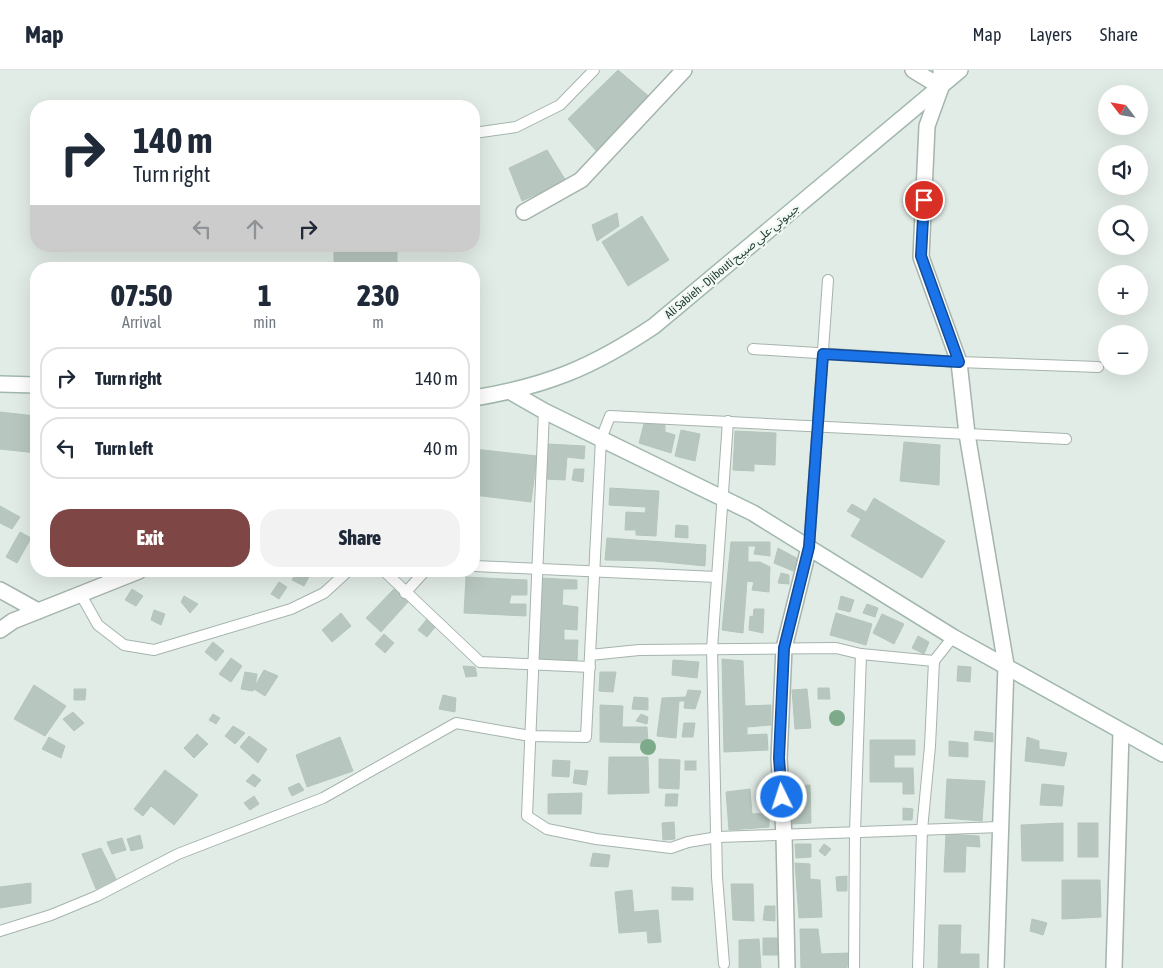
<!DOCTYPE html>
<html lang="en">
<head>
<meta charset="utf-8">
<style>
	body { margin:0; font-family:"Asap Condensed","Noto Sans Arabic",sans-serif; background:#f2f2f3; color:#1f2937; height:100vh; display:flex; flex-direction:column; font-size:19px; white-space:nowrap }
	* { box-sizing:border-box; margin:0 }
	p { font-size:16px; color:#747a83 }
	.icon { flex:none; width:28px; height:28px; fill:none; stroke:currentColor; stroke-width:2; stroke-linecap:round; stroke-linejoin:round }
	.map { position:relative; flex:1; overflow:hidden }
	.details { position:absolute; left:30px; top:192px; width:450px; height:315px; display:flex; flex-direction:column; background:#fff; border-radius:20px; box-shadow:0 5px 20px #0002 }
	.details>* { flex:none }
	.hud { position:absolute; left:30px; top:30px; width:450px; height:152px; border-radius:20px; box-shadow:0 5px 20px #0002; background:#fff; color:#1f2937; overflow:hidden }
	.needle { width:32px; rotate:301deg }
	.fabs { position:absolute; left:1098px; top:15px; display:grid; gap:10px }
	.fabs a { display:grid; place-items:center; width:50px; height:50px; border-radius:50%; background:#fff; box-shadow:0 5px 20px #0002; font-size:25px }
	.pin { position:absolute; display:grid; place-items:center; width:42px; height:42px; color:#fff; margin:-21px; border:2px solid #fff; border-radius:50%; box-shadow:0 1px 5px #0007 }
	.me { position:absolute; width:55px; margin:-28px; rotate:356deg; stroke-linejoin:round; filter:drop-shadow(0 0 4px #0008) }
	.turn { display:flex; align-items:center; gap:18px; height:105px; padding:0 20px; font-size:22px }
	.turn .icon { width:65px; height:65px; stroke-width:2.5 }
	.turn b { display:block; font-size:35px; line-height:42px }
	.lanes { display:flex; align-items:center; height:48px; padding:0 20px; background:#0003; justify-content:center; gap:25px; direction:ltr }
	.lanes .off { opacity:.35 }
	.eta { display:flex; justify-content:space-evenly; align-items:center; height:85px; text-align:center }
	.eta b { font-size:30px; font-weight:800; line-height:35px }
	.action { display:flex; gap:10px; margin-top:auto; padding:10px 20px }
	.action a { flex:1; height:58px; border-radius:20px; background:#7e4746; color:#fff; font-size:20px; font-weight:800; line-height:58px; text-align:center }
	.action a+a { background:#f2f2f3; color:#1f2937 }
	ul { padding:0; list-style:none }
	li { display:flex; align-items:center; gap:15px; height:62px; margin:0 10px 8px; padding:0 10px; border:2px solid #e0e1e3; border-radius:20px }
	li div { flex:1 }
	li b { display:block; font-size:19px }
	li em { font-style:normal }
	header { display:flex; align-items:center; gap:30px; box-sizing:border-box; height:70px; padding:0 25px; background:#fff; border-bottom:1px solid #e0e1e3 }
	header strong { font-size:24px }
	nav { display:flex; gap:28px; margin-inline-start:auto; font-size:18px }
	.map>svg:first-child { display:block }
	.building { fill:#b7c7bf; stroke:#b4c6bc }
	.lines { fill:none; stroke-linecap:round; stroke-linejoin:round }
	.lane-casing { stroke:#a5b4ac; stroke-width:12 }
	.street-casing { stroke:#a5b4ac; stroke-width:18 }
	.secondary-casing { stroke:#a0b8ad; stroke-width:18 }
	.lane { stroke:#fff; stroke-width:10 }
	.street { stroke:#fff; stroke-width:15 }
	.secondary { stroke:#fff; stroke-width:15 }
	.tree { fill:#7dab8a }
	.route-casing { stroke:#114b97; stroke-width:12 }
	.route { stroke:#1a73e8; stroke-width:9 }
	.labels { text-anchor:middle; stroke-width:4.5; stroke-linejoin:round; paint-order:stroke }
	.street-label { font-size:12px; fill:#223d32; stroke:#f2f9f5 }
</style>
</head>
<body>
<header>
<strong>Map</strong>
<nav><a>Map</a><a>Layers</a><a>Share</a></nav>
</header>
<div class="map">
<svg width="1163" height="898" viewBox="0 0 1163 898">
	<rect width="100%" height="100%" fill="#e2ece6"/>
	<!-- building -->
	<g class="building">
		<path d="M618,0L652,29L599,84L568,49Z"/>
		<path d="M547,80L566,111L522,131L509,98Z"/>
		<path d="M617,143L619,156L597,171L592,155Z"/>
		<path d="M642,146L669,190L628,216L602,172Z"/>
		<path d="M334,176H397V198L334,197Z"/>
		<path d="M0,342L36,346V383L0,379Z"/>
		<path d="M645,350L665,352V362L675,365L671,383L639,373Z"/>
		<path d="M681,360L700,364L695,391L675,386Z"/>
		<path d="M735,361L776,363L775,395L754,394V401L733,400Z"/>
		<path d="M904,372L940,375L939,415L900,411Z"/>
		<path d="M548,374L585,376L584,389L567,387L565,410L546,409Z"/>
		<path d="M474,379L537,386L531,432L474,425Z"/>
		<path d="M574,399H584L583,412L572,410Z"/>
		<path d="M610,418L659,421L656,466L636,465V460H625L626,442L645,443L646,437L609,435Z"/>
		<path d="M874,428L945,471L922,508L851,466L861,449L847,441L852,434L866,442Z"/>
		<path d="M0,436L20,447L12,459L0,453Z"/>
		<path d="M676,455L688,456V468L675,467Z"/>
		<path d="M20,462L31,468L17,493L6,487Z"/>
		<path d="M607,468L706,475L705,496L655,491L605,490Z"/>
		<path d="M731,472H770V486L754,484L756,476H748V492H760L770,497L769,522L752,520L754,512L747,511L743,563L722,560Z"/>
		<path d="M778,478L798,489L793,501L774,493Z"/>
		<path d="M287,501H303L310,505L304,516L292,510L296,503Z"/>
		<path d="M781,503L789,505V514L778,513Z"/>
		<path d="M466,507L527,510V525H511L509,534H526V546L464,543Z"/>
		<path d="M542,508L577,510V519H563L562,535L578,537L577,560L564,559V570H578L577,591L537,589Z"/>
		<path d="M279,512L287,517L279,529L271,524Z"/>
		<path d="M132,519L143,526L136,536L125,530Z"/>
		<path d="M394,519L408,532L381,562L366,548Z"/>
		<path d="M184,526L198,534L190,543L181,532Z"/>
		<path d="M841,526L854,530L850,542L838,539Z"/>
		<path d="M867,534L878,538L875,547L863,543Z"/>
		<path d="M754,539H764L763,563L749,560L750,546L753,547Z"/>
		<path d="M154,540L165,544L161,555L151,550Z"/>
		<path d="M341,543L351,556L332,572L322,560Z"/>
		<path d="M836,543L872,554L866,575L830,565Z"/>
		<path d="M882,544L904,554L894,574L873,563Z"/>
		<path d="M427,549L436,556L427,567L418,560Z"/>
		<path d="M384,564L394,573L385,583L375,574Z"/>
		<path d="M918,566L929,572L924,584L912,578Z"/>
		<path d="M213,572L224,581L216,591L205,582Z"/>
		<path d="M231,588L242,596L231,612L219,604Z"/>
		<path d="M722,589L743,591L745,636L771,635V655L747,657V665L767,664L768,680L724,682Z"/>
		<path d="M673,590L699,592L697,608L672,605Z"/>
		<path d="M463,596L475,597L477,606L466,607Z"/>
		<path d="M958,596L971,597L970,612L957,611Z"/>
		<path d="M264,600L278,606L265,626L254,619L253,621L241,619L245,602L257,604L255,616Z"/>
		<path d="M600,602H616L613,622L599,621Z"/>
		<path d="M34,615L66,636L45,666L14,649Z"/>
		<path d="M818,618H829L830,629H818Z"/>
		<path d="M74,619H86L85,630H74Z"/>
		<path d="M807,619L811,658L795,659L792,620Z"/>
		<path d="M688,620L701,621L695,639L684,638L685,631H679L676,668L657,666L662,628L686,627Z"/>
		<path d="M443,625L456,628L455,642L439,639Z"/>
		<path d="M634,627L648,628V640L632,639Z"/>
		<path d="M600,635L623,636L622,657H647L648,673L600,672Z"/>
		<path d="M73,642L84,653L74,661L63,649Z"/>
		<path d="M213,644L220,648L216,654L209,650Z"/>
		<path d="M641,644L648,647L647,654L636,651Z"/>
		<path d="M684,653H695L693,667H682Z"/>
		<path d="M233,656L245,663L235,674L225,666Z"/>
		<path d="M975,661L993,663V672L974,670Z"/>
		<path d="M197,664L208,674L194,688L184,678Z"/>
		<path d="M249,666L267,679L258,693L240,677Z"/>
		<path d="M49,667L65,676L61,688L42,679Z"/>
		<path d="M340,667L353,701L307,717L296,685Z"/>
		<path d="M1027,667L1039,671V679L1067,683L1064,696L1025,691Z"/>
		<path d="M870,670H915V685H894V698H913L914,724H903V712H870Z"/>
		<path d="M949,671L968,673V687L949,686Z"/>
		<path d="M609,687H648L649,723L608,724Z"/>
		<path d="M659,689L680,690L679,719L659,718Z"/>
		<path d="M553,690L570,691L569,707L552,706Z"/>
		<rect x="685" y="691" width="11" height="9"/>
		<path d="M165,700L198,725L174,755L151,736L143,746L134,739Z"/>
		<path d="M575,700L588,701L586,715L573,713Z"/>
		<path d="M253,704L261,710L255,717L246,711Z"/>
		<path d="M947,709L985,711L982,751L945,748Z"/>
		<path d="M299,713L304,720L292,726L288,718Z"/>
		<path d="M1042,714L1064,716L1062,736L1040,735Z"/>
		<path d="M810,715L811,753L791,754L790,716Z"/>
		<path d="M750,719L752,744L769,743V757L729,760L726,722Z"/>
		<path d="M582,723L581,744H548V724Z"/>
		<path d="M666,724H678L677,736H665Z"/>
		<path d="M254,726L259,734L250,740L244,733Z"/>
		<path d="M903,738L913,739L912,750H903Z"/>
		<path d="M674,752L675,769L663,770L662,753Z"/>
		<path d="M1063,753V791H1022L1021,755Z"/>
		<rect x="1078" y="753" width="20" height="34"/>
		<path d="M946,764L979,766L980,777L966,776L965,802H944Z"/>
		<path d="M140,765L143,778L131,781L127,769Z"/>
		<path d="M122,768L126,780L112,784L107,772Z"/>
		<path d="M795,774H811V787L796,788Z"/>
		<path d="M824,774L831,779L825,786L819,781Z"/>
		<path d="M101,778L116,809L96,819L82,784Z"/>
		<path d="M593,783L610,785L608,797L590,796Z"/>
		<path d="M795,793L810,794V809L820,810L822,847L799,848Z"/>
		<path d="M847,806V821H837L836,807Z"/>
		<path d="M1062,810H1100L1101,847L1062,849Z"/>
		<path d="M31,813V833L0,838V817Z"/>
		<path d="M731,814H753L754,851L733,850Z"/>
		<path d="M672,817L693,818V830H672Z"/>
		<path d="M632,820L634,842L658,840L661,872L648,873L647,861L619,863L615,822Z"/>
		<path d="M765,836H775V851L763,850Z"/>
		<path d="M1032,849L1047,853L1043,865L1030,861Z"/>
		<path d="M939,855H961L960,884H979V898H938Z"/>
		<path d="M800,859H818L821,884L849,883L847,898H801Z"/>
		<rect x="763" y="868" width="15" height="17"/>
		<path d="M759,869L761,898H739V870Z"/>
	</g>
	<g class="lines">
		<!-- lane casing -->
		<g class="lane-casing">
			<g id="lane">
				<path d="M474,63L516,57L560,35L594,0"/>
				<path d="M753,279L959,292L1098,297"/>
				<path d="M544,341L527,746L547,759L596,769L671,778L688,772L718,767L1001,757"/>
				<path d="M809,477L828,210"/>
				<path d="M474,496L717,507"/>
				<path d="M384,501L480,592L590,597"/>
				<path d="M405,523L425,501"/>
				<path d="M81,525L98,555L124,575L154,580L291,539L324,523L348,501"/>
				<path d="M590,585L601,369L610,346L1066,369"/>
				<path d="M0,861L51,845L97,826L178,784L323,728L456,653L530,666L586,667L590,585L639,580L836,578L861,584L934,591L953,567"/>
				<path d="M724,894L717,807L712,579L728,351"/>
				<path d="M854,898L855,762L861,584"/>
				<path d="M918,898L922,760L930,676L934,591"/>
			</g>
		</g>
		<!-- street casing -->
		<g class="street-casing">
			<g id="street">
				<path d="M913,0L941,17"/>
				<path d="M941,0V17L927,56L921,187L959,292L967,364L1006,595L996,898"/>
				<path d="M524,142L581,110L684,0"/>
				<path d="M0,520L38,541"/>
				<path d="M0,560L13,551L139,501"/>
				<path d="M787,898L784,765L779,689L784,578L809,477"/>
				<path d="M1114,898L1121,662"/>
			</g>
		</g>
		<!-- secondary casing -->
		<g class="secondary-casing">
			<g id="secondary">
				<path d="M0,314L36,315"/>
				<path d="M511,322L544,341L753,443L953,567L1163,684"/>
				<path d="M474,328C547,316 593,297 654,256L960,0"/>
			</g>
		</g>
		<!-- lane -->
		<use href="#lane" class="lane"/>
		<!-- street -->
		<use href="#street" class="street"/>
		<!-- secondary -->
		<use href="#secondary" class="secondary"/>
	</g>
	<!-- trees -->
	<g class="tree">
		<circle cx="837" cy="648" r="8"/>
		<circle cx="648" cy="677" r="8"/>
	</g>
	<g class="lines">
		<!-- route casing -->
		<g class="route-casing">
			<path id="route" d="M782,727L779,688L784,578L809,477L823,284L959,292L921,186L924,130"/>
		</g>
		<!-- route -->
		<use href="#route" class="route"/>
	</g>
	<g class="labels">
		<!-- street labels -->
		<g class="street-label">
			<text transform="translate(732 191) rotate(-40)" y="4">Ali Sabieh - Djibouti جيبوتي-علي صبيح</text>
		</g>
	</g>
</svg>
<div class="fabs">
<a><svg class="needle" viewBox="-14 -14 28 28"><path d="M0-13l5 13h-10z" fill="#e53935"/><path d="M0 13l5-13h-10z" fill="#747a83"/></svg></a>
<a><svg class="icon" aria-label="sound" viewBox="0 0 24 24"><path d="M4 9h4l5-4v14l-5-4H4zM17 9q2 3 0 6"/></svg></a>
<a><svg class="icon" aria-label="search" viewBox="0 0 24 24"><circle cx="10" cy="10" r="6"/><path d="M15 15l6 6"/></svg></a>
<a>+</a>
<a>−</a>
</div>
<div class="pin" style="left:924px;top:130px;background:#d93025"><svg class="icon" aria-label="arrive" viewBox="0 0 24 24"><path d="M6 21V4h12l-3 4 3 4H6"/></svg></div>
<svg class="me" style="left:782px;top:727px" viewBox="-20 -20 40 40"><circle r="17" fill="#1a73e8" stroke="#fff" stroke-width="3"/><path d="M0-11L8 9 0 5-8 9z" fill="#fff"/></svg>
<div class="hud">
<div class="turn"><svg class="icon" aria-label="right" viewBox="0 0 24 24"><path d="M7 20v-9h11M14 6l5 5-5 5"/></svg><div><b>140 m</b>Turn right</div></div>
<div class="lanes"><svg class="icon off" aria-label="left" viewBox="0 0 24 24"><path d="M17 20v-9H6M10 6l-5 5 5 5"/></svg><svg class="icon off" aria-label="ahead" viewBox="0 0 24 24"><path d="M12 20V5M6 11l6-6 6 6"/></svg><svg class="icon" aria-label="right" viewBox="0 0 24 24"><path d="M7 20v-9h11M14 6l5 5-5 5"/></svg></div>
</div>
<section class="details">
<div class="eta">
<div><b>07:50</b><p>Arrival</p></div>
<div><b>1</b><p>min</p></div>
<div><b>230</b><p>m</p></div>
</div>
<ul>
<li><svg class="icon" aria-label="right" viewBox="0 0 24 24"><path d="M7 20v-9h11M14 6l5 5-5 5"/></svg><div><b>Turn right</b></div><em>140 m</em></li>
<li><svg class="icon" aria-label="left" viewBox="0 0 24 24"><path d="M17 20v-9H6M10 6l-5 5 5 5"/></svg><div><b>Turn left</b></div><em>40 m</em></li>
</ul>
<div class="action"><a>Exit</a><a>Share</a></div>
</section>
</div>
</body>
</html>
